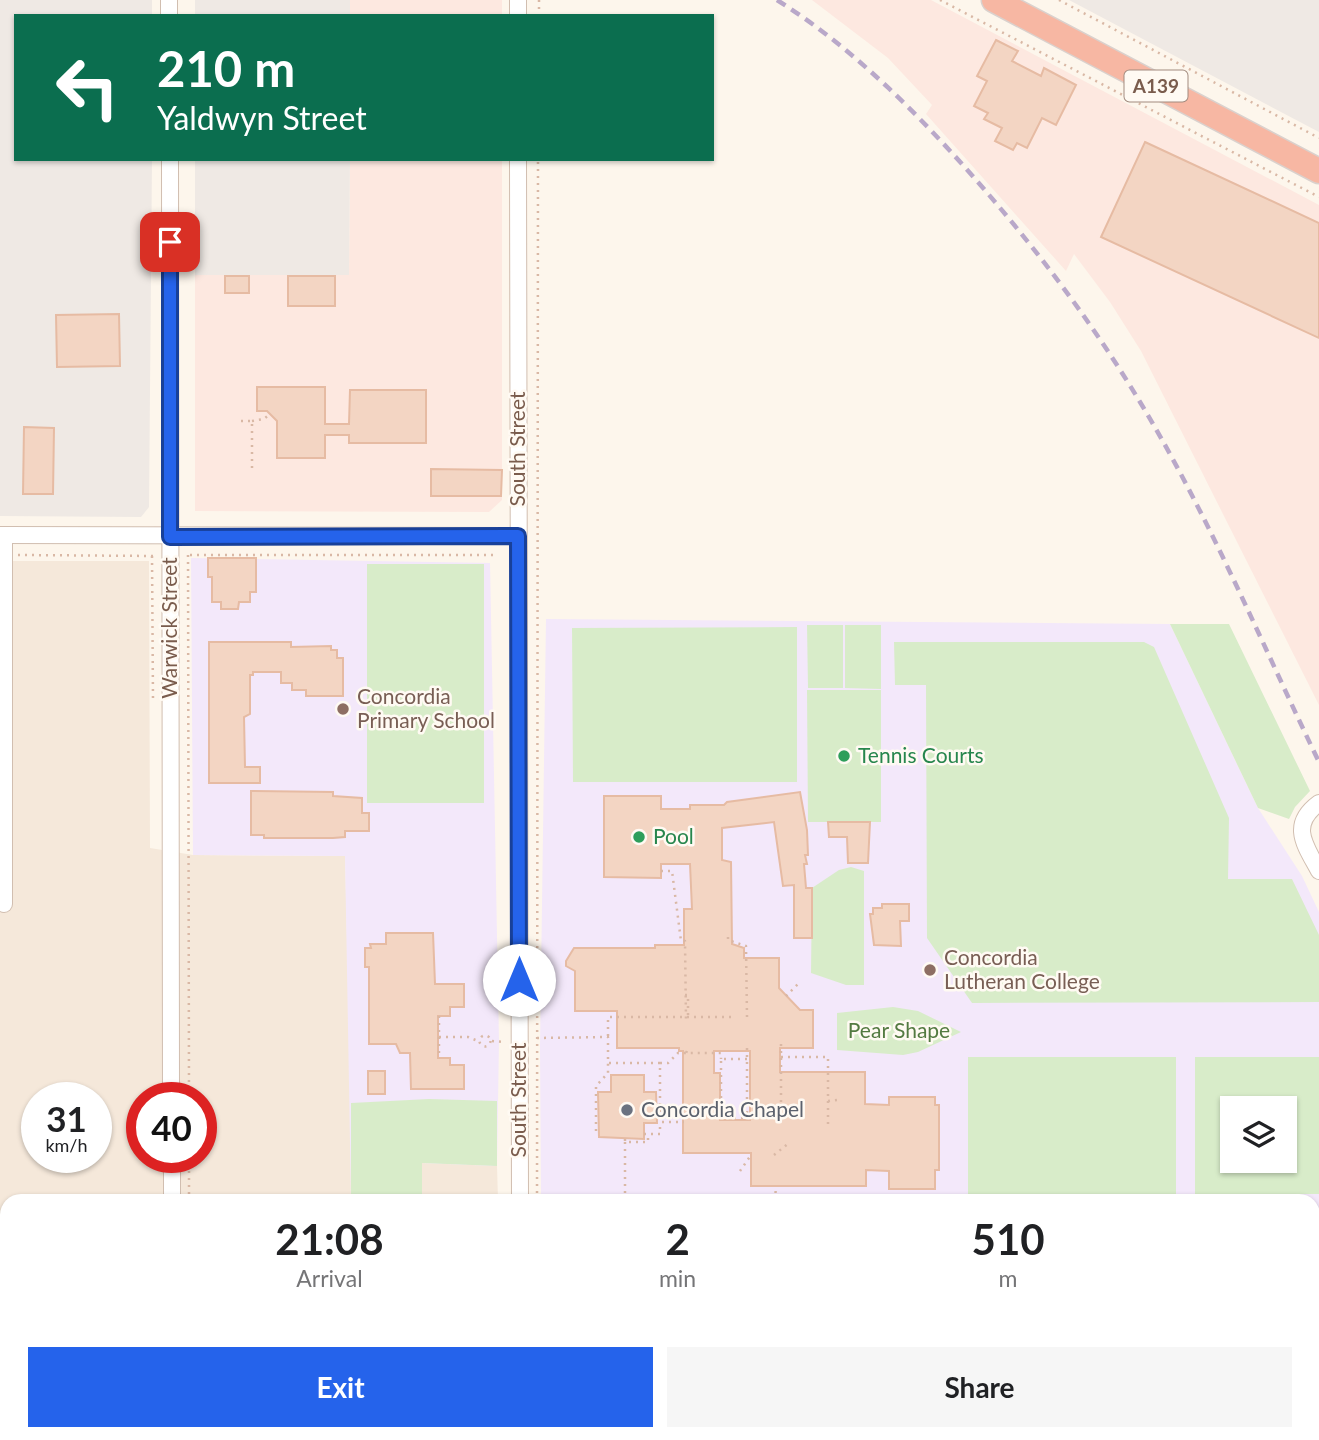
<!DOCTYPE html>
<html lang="en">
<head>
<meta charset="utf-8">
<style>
	body { margin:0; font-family:Lato,sans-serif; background:#f6f6f6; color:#202124; height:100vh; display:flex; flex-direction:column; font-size:26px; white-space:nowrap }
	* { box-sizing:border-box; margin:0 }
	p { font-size:23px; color:#757577 }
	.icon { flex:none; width:38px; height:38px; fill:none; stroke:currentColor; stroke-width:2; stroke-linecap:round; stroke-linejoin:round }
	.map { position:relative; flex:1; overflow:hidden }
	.drawer { position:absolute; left:0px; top:1194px; width:1320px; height:247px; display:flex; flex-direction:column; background:#fff; border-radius:21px 21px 0 0; box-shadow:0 2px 5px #0004 }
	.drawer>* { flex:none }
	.banner { position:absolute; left:14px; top:14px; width:700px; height:147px; border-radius:0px; box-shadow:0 2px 5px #0004; background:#0b6e4f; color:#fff; overflow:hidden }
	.tools { position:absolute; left:1220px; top:1096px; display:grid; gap:14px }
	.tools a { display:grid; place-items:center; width:77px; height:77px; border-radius:0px; background:#fff; box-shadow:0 2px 5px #0004; font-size:35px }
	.speed { position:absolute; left:21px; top:1082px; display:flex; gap:14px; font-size:35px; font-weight:700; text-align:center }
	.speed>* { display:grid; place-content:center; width:91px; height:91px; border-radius:50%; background:#fff; box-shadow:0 2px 5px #0004; line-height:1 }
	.speed small { font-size:18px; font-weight:400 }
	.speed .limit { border:10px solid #d22; background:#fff; color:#111 }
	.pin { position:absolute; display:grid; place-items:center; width:60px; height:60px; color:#fff; margin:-30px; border-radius:14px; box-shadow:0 4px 10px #0006 }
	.me { position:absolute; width:77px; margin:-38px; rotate:0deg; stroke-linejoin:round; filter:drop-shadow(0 0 5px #0008) }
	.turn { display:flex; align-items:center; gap:24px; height:147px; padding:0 28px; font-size:32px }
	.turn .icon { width:91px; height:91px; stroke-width:2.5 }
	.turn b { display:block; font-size:49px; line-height:60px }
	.eta { display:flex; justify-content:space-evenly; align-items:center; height:119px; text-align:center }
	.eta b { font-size:42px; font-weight:700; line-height:49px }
	.cta { display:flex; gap:14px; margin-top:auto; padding:14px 28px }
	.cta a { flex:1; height:80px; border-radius:0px; background:#2563eb; color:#fff; font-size:28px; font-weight:700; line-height:80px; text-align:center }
	.cta a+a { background:#f6f6f6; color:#202124 }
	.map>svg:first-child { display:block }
	.residential { fill:#f5e8da; fill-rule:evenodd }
	.commercial { fill:#fde8e0 }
	.industrial { fill:#efe9e4 }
	.education { fill:#f3e8fa; fill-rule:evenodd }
	.green { fill:#d8ecc9; fill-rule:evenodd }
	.building { fill:#f3d5c3; stroke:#e6bba3; stroke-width:2; fill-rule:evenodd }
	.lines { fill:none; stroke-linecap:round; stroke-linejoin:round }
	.minor-casing { stroke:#d1beb0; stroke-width:18 }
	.highway-casing { stroke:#dad1cd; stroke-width:27 }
	.path { stroke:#d9b8a5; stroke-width:2.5; stroke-dasharray:2 5; stroke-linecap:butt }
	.minor { stroke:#fff; stroke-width:16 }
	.highway { stroke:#f7b7a3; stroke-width:24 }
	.rail { stroke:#b9a8c9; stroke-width:4.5; stroke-dasharray:10 7; stroke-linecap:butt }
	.route-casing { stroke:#184099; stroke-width:18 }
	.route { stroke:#2563eb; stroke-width:12 }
	.education-dot { fill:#8d6e63; stroke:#fffaf3; stroke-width:2.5 }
	.leisure-dot { fill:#2e9e5b; stroke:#fffaf3; stroke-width:2.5 }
	.worship-dot { fill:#6b7280; stroke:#fffaf3; stroke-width:2.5 }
	.labels { text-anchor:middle; stroke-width:5; stroke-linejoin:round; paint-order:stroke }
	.shield { fill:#fffaf3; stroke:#a28b7f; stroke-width:2 }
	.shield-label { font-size:19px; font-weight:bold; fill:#7a5c4d }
	.street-label { font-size:21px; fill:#7a5c4d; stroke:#fffaf3 }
	.education-label { font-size:21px; fill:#785e54; stroke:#fffaf3; text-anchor:start }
	.leisure-label { font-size:21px; fill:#27864d; stroke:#fffaf3; text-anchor:start }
	.park-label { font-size:21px; fill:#537a41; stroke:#fffaf3 }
	.worship-label { font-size:21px; fill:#5b616d; stroke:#fffaf3; text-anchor:start }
</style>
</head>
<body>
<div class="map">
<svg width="1319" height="1440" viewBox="0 0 1319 1440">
	<rect width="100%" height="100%" fill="#fdf6ec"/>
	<!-- residential -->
	<g class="residential">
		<path d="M0,561H149L150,848L193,855L345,856L351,1103V1200H7V1433H499V1440H0ZM37,1097H96V1157H37ZM142,1097H201V1157H142Z"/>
		<path d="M422,1163L497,1166L498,1200H422Z"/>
	</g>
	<!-- commercial -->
	<g class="commercial">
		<rect x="350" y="0" width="152" height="16"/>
		<path d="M812,0H931L1319,205V705L1141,351L1110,302L1074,254L1066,271L926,114L932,105L888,58Z"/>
		<path d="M350,159H502V500L489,512L195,511V275H349Z"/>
	</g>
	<!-- industrial -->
	<g class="industrial">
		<path d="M0,0H152V16H16V159H152L149,507L141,517L0,516Z"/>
		<rect x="195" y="0" width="155" height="16"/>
		<path d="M1069,0H1319V132Z"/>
		<path d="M195,159H350L349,275H195Z"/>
	</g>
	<!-- education -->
	<g class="education">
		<path d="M191,558L490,563L499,1041L497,1166L422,1163V1200H351L345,856L193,855Z"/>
		<path d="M546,619L1170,624L1258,808L1302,876L1319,912V1440H542V1433H1312V1200H541L540,1047ZM1232,1108H1284V1160H1232Z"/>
	</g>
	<!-- green -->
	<g class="green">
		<rect x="367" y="564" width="117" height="239"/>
		<path d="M1170,624H1229L1310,791L1295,807L1289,819L1258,808Z"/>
		<path d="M807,625H843V688H808Z"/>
		<path d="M845,625H881V689L845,688Z"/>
		<path d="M797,627V782H573L572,628Z"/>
		<path d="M894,642H1144L1154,647L1229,818L1228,879H1292L1319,935V1002L972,1003L927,938L926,685H895Z"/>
		<path d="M807,690H881V822H808Z"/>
		<path d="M851,867L864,871V985H846L811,973L812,888L839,870Z"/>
		<path d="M893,1007L918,1011L961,1032L918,1052L903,1055L837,1050V1013Z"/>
		<rect x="968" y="1057" width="208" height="137"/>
		<path d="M1195,1057H1319V1194H1195ZM1232,1108H1284V1160H1232Z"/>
		<path d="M429,1099L497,1101V1166L422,1163V1200H351V1103Z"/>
		<path d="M1312,1278H1319V1410H1313Z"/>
		<path d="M694,1433H955L949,1440H699Z"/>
		<path d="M1140,1433L1319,1434V1440H1140Z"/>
	</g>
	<!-- building -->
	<g class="building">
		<path d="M996,40L1018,51L1012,61L1041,76L1044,68L1076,85L1056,125L1042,118L1027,148L1017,143L1013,150L995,141L1002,128L984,119L988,113L974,106L987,81L977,76Z"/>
		<path d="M1145,142L1319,223V338L1101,237Z"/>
		<rect x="225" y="276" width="24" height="17"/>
		<rect x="288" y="276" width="47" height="30"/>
		<path d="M119,314L120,366L57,367L56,315Z"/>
		<path d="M257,387H325V424H349L350,390H426V443H349V435H325V458H277V421L267,411H257Z"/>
		<path d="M24,427L54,428L53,494H23Z"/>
		<path d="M431,469L502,470L501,496H431Z"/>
		<path d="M208,558H256V592H250V602H239L238,609H221V602H212V577H208Z"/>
		<path d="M209,642H291V647L331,646V650H337V658H343V696H306V690H292V683H281V672H253V675H250V714L244,717L245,767H260V783H209Z"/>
		<path d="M251,791L333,792V796L362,798V813H369V831H345V837L333,838H264V835H251Z"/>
		<path d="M800,792L807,830L808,855H805L807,864H804L806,888H812V938H794V885L783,886L774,822L722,828V860L731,862L732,944L744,948V958H779V988L800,1010H813V1048H780V1072H865V1104L889,1105V1097H935V1105H939V1170H935V1189H889V1171L866,1170V1186H751V1153H683V1051H679V1048H617V1011H575V971L566,966V961L574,948H655V945H684V909H692L690,864H661V878L604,877V796H661V809H690V805H724L727,802ZM714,1051H750V1120H720V1073H714Z"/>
		<path d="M828,822H870L868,863H848L847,837H829Z"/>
		<path d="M882,904H909V921H900L901,946L874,945L870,914H873V908H882Z"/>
		<path d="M386,933H433L435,984H464V1007H450V1016H438V1058H450V1065H464V1089H411L410,1053H400L396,1044H369V967H365V948H371L370,944H386Z"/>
		<rect x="368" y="1071" width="17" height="23"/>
		<path d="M611,1075H644V1092H656L657,1123H644V1139L599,1137L598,1092H611Z"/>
	</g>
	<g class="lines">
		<!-- minor casing -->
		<g class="minor-casing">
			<g id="minor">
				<path d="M169,0V16"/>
				<path d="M518,0V16"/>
				<path d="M170,159L171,1097"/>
				<path d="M518,159L520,1200"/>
				<path d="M0,535L518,536"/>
				<path d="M1319,803C1289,825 1305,845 1319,871"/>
				<path d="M4,904V535"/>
				<path d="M172,1157V1200"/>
				<path d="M172,1433V1440"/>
				<path d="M520,1433V1440"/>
			</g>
		</g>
		<!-- highway casing -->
		<g class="highway-casing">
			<path id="highway" d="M994,0L1319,171"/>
		</g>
		<!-- path -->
		<g class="path">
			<path d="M940,0L1319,197"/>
			<path d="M1059,0L1319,138"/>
			<path d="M539,16V0"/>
			<path d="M241,421H252V471"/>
			<path d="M252,421L264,419L270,414"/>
			<path d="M18,555L155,556"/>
			<path d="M188,555L189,1097"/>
			<path d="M190,555H498"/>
			<path d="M152,556L153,700"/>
			<path d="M661,871H672L681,941H685L686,1020"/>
			<path d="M728,937V940L746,946L747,1017"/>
			<path d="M685,995H688V1017"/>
			<path d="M786,996L800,982"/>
			<path d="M439,1016V1058"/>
			<circle cx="485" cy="1041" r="5.5"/>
			<path d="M608,1036V1017H736"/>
			<path d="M439,1037H468L478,1041"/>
			<path d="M537,1038L608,1037V1063H660V1122H684"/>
			<path d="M492,1041L505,1042"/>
			<path d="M781,1044V1114"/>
			<path d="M747,1048V1118L750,1120"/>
			<path d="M687,1051L686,1053H721V1059"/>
			<path d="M781,1057H828V1124"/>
			<path d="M747,1059H721V1118H747"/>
			<path d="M660,1063H668L678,1053H686"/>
			<path d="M828,1101L837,1100"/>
			<path d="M596,1131V1086L608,1073V1063"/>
			<path d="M644,1134H660V1122"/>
			<path d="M625,1139V1142H648V1134"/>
			<path d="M625,1142V1196"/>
			<path d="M774,1155L789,1143"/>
			<path d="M189,1157V1200"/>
			<path d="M740,1171L751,1155"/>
			<path d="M537,1200L538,159"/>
			<path d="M775,1200L776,1186"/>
			<path d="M190,1433V1440"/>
			<path d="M538,1433L539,1440"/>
		</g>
		<!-- minor -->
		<use href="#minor" class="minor"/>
		<!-- highway -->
		<use href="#highway" class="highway"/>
		<!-- rail -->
		<path class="rail" d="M777,0C847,44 907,103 962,164C1028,238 1089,317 1140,402C1209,516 1261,642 1319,762"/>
	</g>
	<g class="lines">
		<!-- route casing -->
		<g class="route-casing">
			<path id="route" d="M170,242V537L518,536L519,980"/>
		</g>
		<!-- route -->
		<use href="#route" class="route"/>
	</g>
	<!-- markers -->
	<g class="education-dot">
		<circle cx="343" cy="709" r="7"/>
		<circle cx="930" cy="970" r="7"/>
	</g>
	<g class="leisure-dot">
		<circle cx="844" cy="756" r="7"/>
		<circle cx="639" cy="837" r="7"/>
	</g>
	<circle class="worship-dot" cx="627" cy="1110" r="7"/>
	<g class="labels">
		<!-- shield labels -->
		<rect class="shield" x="1124.5" y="70.5" width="63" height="31" rx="5"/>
		<g class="shield-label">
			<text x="1156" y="93">A139</text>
		</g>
		<!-- street labels -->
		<g class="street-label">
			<text transform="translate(518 449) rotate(-90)" y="7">South Street</text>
			<text transform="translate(170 628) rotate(-90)" y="7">Warwick Street</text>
			<text transform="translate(519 1100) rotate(-90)" y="7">South Street</text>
		</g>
		<!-- education labels -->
		<g class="education-label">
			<text x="357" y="704">Concordia<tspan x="357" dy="24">Primary School</tspan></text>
			<text x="944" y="965">Concordia<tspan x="944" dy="24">Lutheran College</tspan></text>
		</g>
		<!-- leisure labels -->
		<g class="leisure-label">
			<text x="858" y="763">Tennis Courts</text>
			<text x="653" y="844">Pool</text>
		</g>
		<!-- park labels -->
		<g class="park-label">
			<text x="899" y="1038">Pear Shape</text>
		</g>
		<!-- worship labels -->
		<g class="worship-label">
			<text x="641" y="1117">Concordia Chapel</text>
		</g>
	</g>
</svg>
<div class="tools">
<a><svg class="icon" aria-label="layers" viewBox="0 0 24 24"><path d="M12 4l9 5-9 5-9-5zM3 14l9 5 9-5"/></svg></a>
</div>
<div class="speed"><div>31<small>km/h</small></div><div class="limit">40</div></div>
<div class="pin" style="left:170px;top:242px;background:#d93025"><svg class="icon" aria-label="arrive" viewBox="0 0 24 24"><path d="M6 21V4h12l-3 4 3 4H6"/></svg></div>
<svg class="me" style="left:519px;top:980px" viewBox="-20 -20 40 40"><circle r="19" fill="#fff"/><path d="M0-13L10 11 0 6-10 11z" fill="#2563eb"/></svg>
<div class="banner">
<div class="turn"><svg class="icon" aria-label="left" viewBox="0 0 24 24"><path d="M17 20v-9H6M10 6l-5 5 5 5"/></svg><div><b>210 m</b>Yaldwyn Street</div></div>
</div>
<section class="drawer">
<div class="eta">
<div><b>21:08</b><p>Arrival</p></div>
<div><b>2</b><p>min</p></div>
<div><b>510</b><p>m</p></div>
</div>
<div class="cta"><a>Exit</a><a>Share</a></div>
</section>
</div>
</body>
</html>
